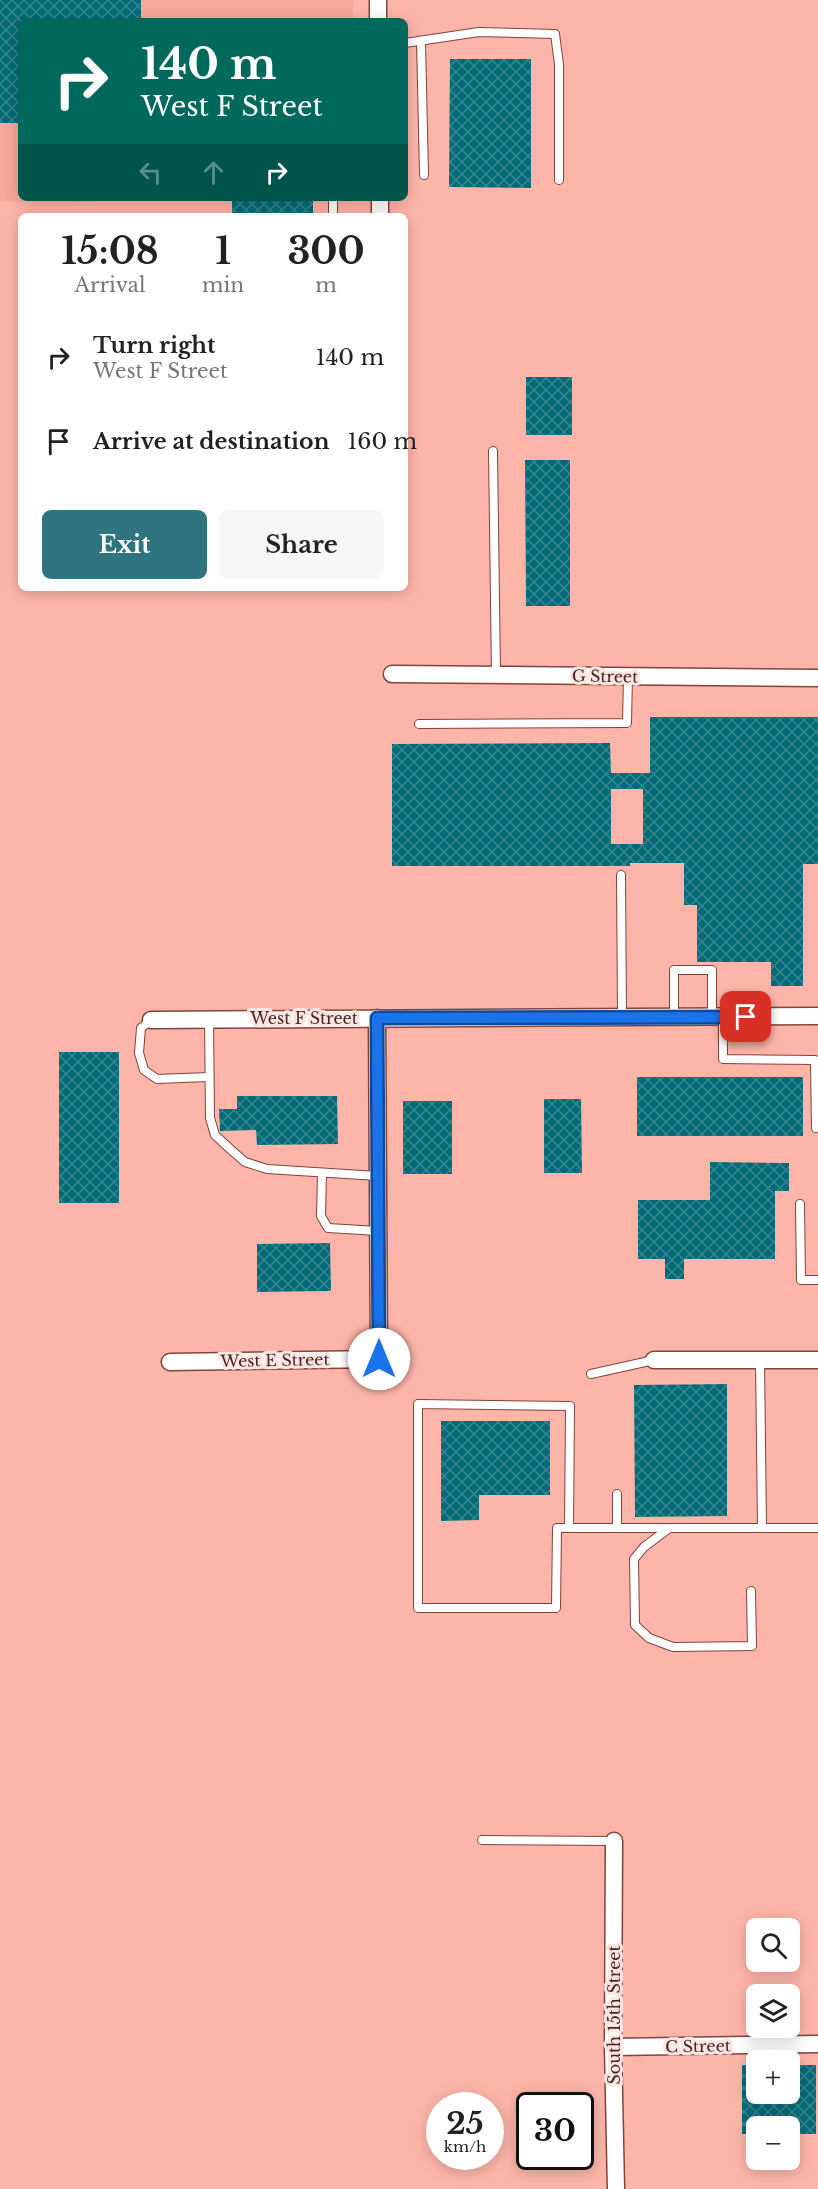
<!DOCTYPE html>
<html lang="en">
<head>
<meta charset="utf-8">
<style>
	body { margin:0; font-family:"Libre Baskerville",serif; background:#f6f6f6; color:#222; height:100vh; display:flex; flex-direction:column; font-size:22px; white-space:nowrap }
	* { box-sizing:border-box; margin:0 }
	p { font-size:20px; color:#767676 }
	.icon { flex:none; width:33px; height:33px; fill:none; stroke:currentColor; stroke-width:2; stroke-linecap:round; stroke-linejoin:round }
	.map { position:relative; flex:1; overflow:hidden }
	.drawer { position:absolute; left:18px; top:213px; width:390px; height:378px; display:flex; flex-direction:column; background:#fff; border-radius:9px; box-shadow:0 3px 15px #0003 }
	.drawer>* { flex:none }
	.banner { position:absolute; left:18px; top:18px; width:390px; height:183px; border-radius:9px; box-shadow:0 3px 15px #0003; background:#00695c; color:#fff; overflow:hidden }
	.tools { position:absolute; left:746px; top:1918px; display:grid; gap:12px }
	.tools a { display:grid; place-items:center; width:54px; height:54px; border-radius:9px; background:#fff; box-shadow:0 3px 15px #0003; font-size:30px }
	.speed { position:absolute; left:426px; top:2092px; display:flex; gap:12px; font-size:30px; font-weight:700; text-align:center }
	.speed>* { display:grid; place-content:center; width:78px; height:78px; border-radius:50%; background:#fff; box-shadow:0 3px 15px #0003; line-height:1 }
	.speed small { font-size:15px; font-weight:400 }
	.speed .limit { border:3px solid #111; border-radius:9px; background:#fff; color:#111 }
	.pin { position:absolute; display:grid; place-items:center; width:51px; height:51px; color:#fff; margin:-26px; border-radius:12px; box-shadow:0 3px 9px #0006 }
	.me { position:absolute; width:66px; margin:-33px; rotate:0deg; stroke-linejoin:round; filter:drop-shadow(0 0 4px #0008) }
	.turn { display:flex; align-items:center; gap:21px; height:126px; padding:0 24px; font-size:27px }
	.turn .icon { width:78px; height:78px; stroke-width:2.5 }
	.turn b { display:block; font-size:42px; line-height:51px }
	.lanes { display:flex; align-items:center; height:57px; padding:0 24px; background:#0003; justify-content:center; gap:30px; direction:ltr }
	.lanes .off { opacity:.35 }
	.eta { display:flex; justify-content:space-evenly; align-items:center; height:102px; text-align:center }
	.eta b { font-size:36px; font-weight:700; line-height:42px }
	.action { display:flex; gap:12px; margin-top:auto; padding:12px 24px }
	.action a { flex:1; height:69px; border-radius:9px; background:#2e7580; color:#fff; font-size:24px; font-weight:700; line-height:69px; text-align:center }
	.action a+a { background:#f6f6f6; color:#222 }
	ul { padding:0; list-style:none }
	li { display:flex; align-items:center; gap:18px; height:84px; padding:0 24px }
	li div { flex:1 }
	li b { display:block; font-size:22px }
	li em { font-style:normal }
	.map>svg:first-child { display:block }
	.built { fill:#f8a89d }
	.building { fill:url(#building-cross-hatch); fill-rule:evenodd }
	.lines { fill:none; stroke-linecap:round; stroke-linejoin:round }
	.lane-casing { stroke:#81433a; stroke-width:10 }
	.street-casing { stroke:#81433a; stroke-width:19 }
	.lane { stroke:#fff; stroke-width:8 }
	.street { stroke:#fff; stroke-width:16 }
	.route-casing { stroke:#114b97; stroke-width:15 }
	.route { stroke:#1a73e8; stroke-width:10 }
	.labels { text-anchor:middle; stroke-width:6; stroke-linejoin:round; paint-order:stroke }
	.street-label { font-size:16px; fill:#442823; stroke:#fce4e0 }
</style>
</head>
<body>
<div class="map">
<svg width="818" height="2189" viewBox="0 0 818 2189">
	<defs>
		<pattern id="building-cross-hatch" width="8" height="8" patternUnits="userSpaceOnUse" patternTransform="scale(1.5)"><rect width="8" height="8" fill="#006c79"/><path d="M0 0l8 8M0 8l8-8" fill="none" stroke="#3c858d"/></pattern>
	</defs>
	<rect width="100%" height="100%" fill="#feb5a9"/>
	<!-- built -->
	<path class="built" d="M0,0H353V18L21,21V198H96V202L0,201Z"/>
	<!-- building -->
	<g class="building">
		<path d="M0,0H141V21H21V123H0Z"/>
		<path d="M450,59H531V188L449,187Z"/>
		<rect x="232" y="198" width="81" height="18"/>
		<rect x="526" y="377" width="46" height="58"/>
		<path d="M525,460H570V606H526Z"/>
		<path d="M650,717H818V864H803V986H771V962H697V905H684V863H630V866H392V744L610,743L611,773H650ZM611,789H643V844H611Z"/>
		<rect x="59" y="1052" width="60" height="151"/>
		<rect x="637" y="1077" width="166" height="59"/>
		<path d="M237,1096H337L338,1144L257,1145L256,1130L220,1131L219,1109H237Z"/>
		<path d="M544,1099H581L582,1173H544Z"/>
		<rect x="403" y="1101" width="49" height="73"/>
		<path d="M710,1162L789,1163V1191H775V1259H684V1279H665V1259H638V1200H710Z"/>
		<path d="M330,1243L331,1291L257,1292V1244Z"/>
		<path d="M727,1384V1516L635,1517L634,1385Z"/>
		<path d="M441,1421H550V1495H479V1520L441,1521Z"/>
		<path d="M742,2065H756V2094H789V2065H816V2134H789V2127H756V2134H742Z"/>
	</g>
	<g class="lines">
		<!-- lane casing -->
		<g class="lane-casing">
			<g id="lane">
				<path d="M421,41L424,175"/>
				<path d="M405,43L479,32L555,34L559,64V180"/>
				<path d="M333,216V198"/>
				<path d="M493,451L496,675"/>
				<path d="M419,724L627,723L628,676"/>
				<path d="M621,875L622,1017"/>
				<path d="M674,1017V970H712V1017"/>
				<path d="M723,1017V1059L815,1060L816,1128"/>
				<path d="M209,1019L210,1118L215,1135L229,1148L245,1162L267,1169L378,1176"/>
				<path d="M151,1020L141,1028L139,1053L144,1070L157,1079L209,1077"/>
				<path d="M322,1173L321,1216L328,1228L378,1231"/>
				<path d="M800,1204L801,1280H818"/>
				<path d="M760,1360L762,1528"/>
				<path d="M591,1374L654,1360"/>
				<path d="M617,1494V1528"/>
				<path d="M569,1528H557L556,1608H418V1404L570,1406L569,1528H818"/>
				<path d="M668,1529L644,1547L634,1559L635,1625L649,1638L673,1647L752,1646L751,1591"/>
				<path d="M482,1840L614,1841"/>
			</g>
		</g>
		<!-- street casing -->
		<g class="street-casing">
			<g id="street">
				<path d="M378,0V21"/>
				<path d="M380,198V216"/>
				<path d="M392,674L818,678"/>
				<path d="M151,1020L818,1016"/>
				<path d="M654,1360H818"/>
				<path d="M170,1362L379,1359L377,1018"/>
				<path d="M614,1841L613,2047L616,2189"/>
				<path d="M613,2047L818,2044"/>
			</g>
		</g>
		<!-- lane -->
		<use href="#lane" class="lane"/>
		<!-- street -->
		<use href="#street" class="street"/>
	</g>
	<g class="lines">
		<!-- route casing -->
		<g class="route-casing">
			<path id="route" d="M379,1359L377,1018L746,1017"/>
		</g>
		<!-- route -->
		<use href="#route" class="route"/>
	</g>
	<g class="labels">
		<!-- street labels -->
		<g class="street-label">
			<text transform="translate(605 676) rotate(1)" y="6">G Street</text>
			<text x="304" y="1024">West F Street</text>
			<text transform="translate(275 1360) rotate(-1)" y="6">West E Street</text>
			<text transform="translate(614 2015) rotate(-90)" y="6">South 15th Street</text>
			<text transform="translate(698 2046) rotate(-1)" y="6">C Street</text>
		</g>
	</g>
</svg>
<div class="tools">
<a><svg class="icon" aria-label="search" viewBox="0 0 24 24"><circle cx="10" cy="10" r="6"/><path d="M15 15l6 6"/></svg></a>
<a><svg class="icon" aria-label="layers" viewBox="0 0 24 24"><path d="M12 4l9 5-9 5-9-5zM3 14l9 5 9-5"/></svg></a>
<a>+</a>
<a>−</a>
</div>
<div class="speed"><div>25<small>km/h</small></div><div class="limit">30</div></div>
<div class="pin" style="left:746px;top:1017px;background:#d93025"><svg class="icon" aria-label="arrive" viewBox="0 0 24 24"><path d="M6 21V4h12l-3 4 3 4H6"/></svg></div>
<svg class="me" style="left:379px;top:1359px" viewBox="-20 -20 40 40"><circle r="19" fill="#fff"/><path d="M0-13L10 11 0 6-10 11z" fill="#1a73e8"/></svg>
<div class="banner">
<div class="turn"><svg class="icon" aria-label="right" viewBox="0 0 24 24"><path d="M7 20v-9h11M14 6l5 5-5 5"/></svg><div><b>140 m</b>West F Street</div></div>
<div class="lanes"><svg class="icon off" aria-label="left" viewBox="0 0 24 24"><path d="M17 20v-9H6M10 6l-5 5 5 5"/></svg><svg class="icon off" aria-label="ahead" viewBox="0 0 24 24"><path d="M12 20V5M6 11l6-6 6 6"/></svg><svg class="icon" aria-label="right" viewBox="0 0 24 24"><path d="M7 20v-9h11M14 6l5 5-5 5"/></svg></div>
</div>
<section class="drawer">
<div class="eta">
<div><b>15:08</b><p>Arrival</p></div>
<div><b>1</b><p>min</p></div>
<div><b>300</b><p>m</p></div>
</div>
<ul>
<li><svg class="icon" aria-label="right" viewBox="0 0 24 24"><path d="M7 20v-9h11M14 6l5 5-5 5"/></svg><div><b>Turn right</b><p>West F Street</p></div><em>140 m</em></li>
<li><svg class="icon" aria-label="arrive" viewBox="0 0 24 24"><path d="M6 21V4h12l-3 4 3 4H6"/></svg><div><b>Arrive at destination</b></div><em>160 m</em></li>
</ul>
<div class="action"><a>Exit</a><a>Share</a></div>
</section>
</div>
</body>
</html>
